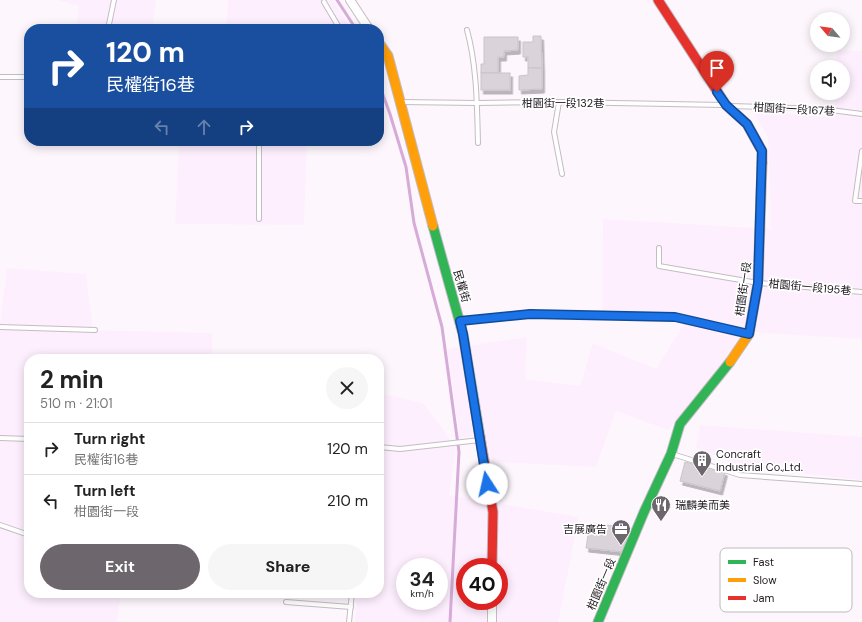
<!DOCTYPE html>
<html lang="en">
<head>
<meta charset="utf-8">
<style>
	body { margin:0; font-family:"DM Sans","Noto Sans TC",sans-serif; background:#f6f6f6; color:#222; height:100vh; display:flex; flex-direction:column; font-size:15px; white-space:nowrap }
	* { box-sizing:border-box; margin:0 }
	p { font-size:13px; color:#767676 }
	.icon { flex:none; width:22px; height:22px; fill:none; stroke:currentColor; stroke-width:2; stroke-linecap:round; stroke-linejoin:round }
	.map { position:relative; flex:1; overflow:hidden }
	.side { position:absolute; left:24px; top:354px; width:360px; height:244px; display:flex; flex-direction:column; background:#fff; border-radius:16px; box-shadow:0 2px 10px #0003 }
	.side>* { flex:none }
	.hud { position:absolute; left:24px; top:24px; width:360px; height:122px; border-radius:16px; box-shadow:0 2px 10px #0003; background:#1a4fa0; color:#fff; overflow:hidden }
	.needle { width:26px; rotate:299deg }
	.fabs { position:absolute; left:810px; top:12px; display:grid; gap:8px }
	.fabs a { display:grid; place-items:center; width:40px; height:40px; border-radius:50%; background:#fff; box-shadow:0 2px 10px #0003; font-size:20px }
	.speed { position:absolute; left:396px; top:558px; display:flex; gap:8px; font-size:20px; font-weight:700; text-align:center }
	.speed>* { display:grid; place-content:center; width:52px; height:52px; border-radius:50%; background:#fff; box-shadow:0 2px 10px #0003; line-height:1 }
	.speed small { font-size:10px; font-weight:400 }
	.speed .limit { border:6px solid #d22; background:#fff; color:#111 }
	.pin { position:absolute; display:grid; place-items:center; width:34px; height:34px; color:#fff; margin:-41px -17px; border-radius:50% 50% 50% 0; rotate:-45deg; box-shadow:0 0 4px #0007 }
	.pin .icon { rotate:45deg }
	.me { position:absolute; width:44px; margin:-22px; rotate:350deg; stroke-linejoin:round; filter:drop-shadow(0 0 3px #0008) }
	.turn { display:flex; align-items:center; gap:14px; height:84px; padding:0 16px; font-size:18px }
	.turn .icon { width:52px; height:52px; stroke-width:2.5 }
	.turn b { display:block; font-size:28px; line-height:34px }
	.lanes { display:flex; align-items:center; height:38px; padding:0 16px; background:#0003; justify-content:center; gap:20px; direction:ltr }
	.lanes .off { opacity:.35 }
	.round { display:grid; place-items:center; flex:none; width:42px; height:42px; border-radius:21px; background:#f6f6f6 }
	.summary { display:flex; align-items:center; justify-content:space-between; height:68px; padding:0 16px }
	h1 { font-size:24px; font-weight:700; line-height:30px }
	.cta { display:flex; gap:8px; margin-top:auto; padding:8px 16px }
	.cta a { flex:1; height:46px; border-radius:24px; background:#6d676d; color:#fff; font-size:16px; font-weight:700; line-height:46px; text-align:center }
	.cta a+a { background:#f6f6f6; color:#222 }
	ul { padding:0; list-style:none }
	li { display:flex; align-items:center; gap:12px; height:52px; padding:0 16px; border-top:1px solid #e0e0e0 }
	li div { flex:1 }
	li b { display:block; font-size:15px }
	li em { font-style:normal }
	.map>svg:first-child { display:block }
	.built { fill:#feeffe; fill-rule:evenodd }
	.lines { fill:none; stroke-linecap:round; stroke-linejoin:round }
	.stream { stroke:#d6abd8; stroke-width:3 }
	.building { fill:#dad4da; stroke:#cac4ca; filter:url(#shadow) }
	.lane-casing { stroke:#c3bdc3; stroke-width:6 }
	.street-casing { stroke:#c3bdc3; stroke-width:10 }
	.fast-casing { stroke:#c3bdc3; stroke-width:11 }
	.slow-casing { stroke:#c3bdc3; stroke-width:11 }
	.jam-casing { stroke:#c3bdc3; stroke-width:11 }
	.lane { stroke:#fffeff; stroke-width:4 }
	.street { stroke:#fffeff; stroke-width:8 }
	.fast { stroke:#30b455; stroke-width:9 }
	.slow { stroke:#ff9f0a; stroke-width:9 }
	.jam { stroke:#e5322d; stroke-width:9 }
	.route-casing { stroke:#114b97; stroke-width:10 }
	.route { stroke:#1a73e8; stroke-width:7 }
	.labels { text-anchor:middle; stroke-width:3.5; stroke-linejoin:round; paint-order:stroke }
	.street-label { font-size:11px; fill:#201a20; stroke:#fff }
	.poi-label { font-size:11px; fill:#201a20; stroke:#fff; text-anchor:start }
	.key { fill:#fff; stroke:#bcbabc; stroke-width:1 }
	.key-label { font-size:11px; fill:#201a20 }
</style>
</head>
<body>
<div class="map">
<svg width="862" height="622" viewBox="0 0 862 622">
	<defs>
		<filter id="shadow"><feDropShadow dx="2.5" dy="4" stdDeviation="0" flood-color="#0004"/></filter>
	</defs>
	<rect width="100%" height="100%" fill="#fdf7fd"/>
	<!-- built -->
	<g class="built">
		<path d="M56,0H156L152,29H76L79,6Z"/>
		<path d="M228,0H333L351,29H226Z"/>
		<path d="M837,50L862,51V339L762,333L676,313H602L603,219L771,229L768,137L752,110L835,118V93H843V67H836Z"/>
		<path d="M179,141H307L304,225L175,224Z"/>
		<path d="M7,268L86,274L93,330L212,333V359H29V593H121L117,622H0V324Z"/>
		<path d="M684,324L744,335L716,375L668,430L616,411L596,467L492,462L485,435L460,438L447,349L527,337L525,379L580,386L593,343L656,369Z"/>
		<path d="M379,393L423,403L456,447L449,495L579,517L558,622H355L357,593H379ZM405,567H439V601H405ZM465,567H499V601H465Z"/>
		<path d="M700,425L862,437V480L743,467L696,448Z"/>
	</g>
	<g class="lines">
		<!-- stream -->
		<g class="stream">
			<path d="M337,0L356,29"/>
			<path d="M379,84L390,114L406,167L414,223L442,327L459,452L450,622"/>
		</g>
	</g>
	<!-- building -->
	<g class="building">
		<path d="M533,36H541L542,68H528V57H523V42H533Z"/>
		<path d="M484,37H518V50L504,51V57H498V73H481V64H484Z"/>
		<path d="M528,68H542V89L519,90V76L528,75Z"/>
		<rect x="481" y="73" width="29" height="17"/>
		<path d="M685,462L725,472L720,491L680,481Z"/>
		<path d="M590,523L629,528L624,552L586,548Z"/>
	</g>
	<g class="lines">
		<!-- lane casing -->
		<g class="lane-casing">
			<g id="lane">
				<path d="M324,2L340,29"/>
				<path d="M108,29L114,0"/>
				<path d="M467,30C477,66 477,107 478,143"/>
				<path d="M0,77H29"/>
				<path d="M401,102L477,103L559,102L724,105"/>
				<path d="M559,102L554,132L562,174"/>
				<path d="M731,106L823,109L862,114"/>
				<path d="M862,151L855,201H862"/>
				<path d="M259,219V141"/>
				<path d="M659,248V266L758,283L862,292"/>
				<path d="M460,321L530,314L675,317L747,334"/>
				<path d="M0,327L95,330"/>
				<path d="M0,438L29,439"/>
				<path d="M379,447L400,449L480,440"/>
				<path d="M672,454L740,475L862,484"/>
				<path d="M0,525L29,535"/>
				<path d="M286,602L351,607"/>
				<path d="M349,622L352,593"/>
			</g>
		</g>
		<!-- street casing -->
		<g class="street-casing">
			<g id="street">
				<path d="M350,0L369,29"/>
				<path d="M492,622V601"/>
			</g>
		</g>
		<!-- fast casing -->
		<g class="fast-casing">
			<g id="fast">
				<path d="M433,226L463,334L480,437"/>
				<path d="M598,622L644,512L671,454L680,424L730,362"/>
			</g>
		</g>
		<!-- slow casing -->
		<g class="slow-casing">
			<g id="slow">
				<path d="M379,43L388,56L433,226"/>
				<path d="M730,362L749,334L758,283L762,163"/>
			</g>
		</g>
		<!-- jam casing -->
		<g class="jam-casing">
			<g id="jam">
				<path d="M658,0L726,105L747,124L762,151V163"/>
				<path d="M480,437L493,512L492,567"/>
			</g>
		</g>
		<!-- lane -->
		<use href="#lane" class="lane"/>
		<!-- street -->
		<use href="#street" class="street"/>
		<!-- fast -->
		<use href="#fast" class="fast"/>
		<!-- slow -->
		<use href="#slow" class="slow"/>
		<!-- jam -->
		<use href="#jam" class="jam"/>
	</g>
	<g class="lines">
		<!-- route casing -->
		<g class="route-casing">
			<path id="route" d="M487,484L463,334L460,321L530,314L675,317L749,334L758,283L762,151L747,124L726,105L717,92"/>
		</g>
		<!-- route -->
		<use href="#route" class="route"/>
	</g>
	<!-- icons -->
	<defs>
		<g id="building-pin" transform="scale(1)"><path d="M0 17L-7.5 6A9.5 9.5 0 1 1 7.5 6Z" fill="#6d676d" stroke="#fff"/><path d="M-4-6H4V6H1V3H-1V6H-4ZM-2.5-4.3h1.7v1.8h-1.7ZM.8-4.3h1.7v1.8H.8ZM-2.5-1h1.7V.8h-1.7ZM.8-1h1.7V.8H.8Z" fill="#fff"/></g>
		<g id="restaurant-pin" transform="scale(1)"><path d="M0 17L-7.5 6A9.5 9.5 0 1 1 7.5 6Z" fill="#6d676d" stroke="#fff"/><path d="M-5-6h1v4h1v-4h1v4h1v-4h1v5L-1.5 .5V6h-2V.5L-5-1ZM5-6V6H3V1.5H1.5Q1.5-4 5-6Z" fill="#fff"/></g>
		<g id="office-pin" transform="scale(1)"><path d="M0 17L-7.5 6A9.5 9.5 0 1 1 7.5 6Z" fill="#6d676d" stroke="#fff"/><path d="M-6-3h4V-5.5h4V-3h4V5H-6ZM-1-4.5V-3h2v-1.5ZM-6 0V1H6V0Z" fill="#fff"/></g>
	</defs>
	<g fill-rule="evenodd">
		<use href="#building-pin" x="702" y="460"/>
		<use href="#restaurant-pin" x="661" y="505"/>
		<use href="#office-pin" x="621" y="529"/>
	</g>
	<g class="labels">
		<!-- street labels -->
		<g class="street-label">
			<text x="563" y="107">柑園街一段132巷</text>
			<text transform="translate(794 109) rotate(3)" y="4">柑園街一段167巷</text>
			<text transform="translate(462 286) rotate(74)" y="4">民權街</text>
			<text transform="translate(810 287) rotate(5)" y="4">柑園街一段195巷</text>
			<text transform="translate(743 289) rotate(-82)" y="4">柑園街一段</text>
			<text transform="translate(601 584) rotate(-67)" y="4">柑園街一段</text>
		</g>
		<!-- poi labels -->
		<g class="poi-label">
			<text x="716" y="458">Concraft<tspan x="716" dy="13">Industrial Co.,Ltd.</tspan></text>
			<text x="675" y="509">瑞麟美而美</text>
			<text x="607" y="533" text-anchor="end">吉展廣告</text>
		</g>
	</g>
	<!-- legend -->
	<rect x="720" y="548" width="132" height="64" rx="6" class="key"/>
	<rect x="728" y="560" width="18" height="4" fill="#30b455"/>
	<rect x="728" y="578" width="18" height="4" fill="#ff9f0a"/>
	<rect x="728" y="596" width="18" height="4" fill="#e5322d"/>
	<g class="key-label">
		<text x="753" y="566">Fast</text>
		<text x="753" y="584">Slow</text>
		<text x="753" y="602">Jam</text>
	</g>
</svg>
<div class="fabs">
<a><svg class="needle" viewBox="-14 -14 28 28"><path d="M0-13l5 13h-10z" fill="#e53935"/><path d="M0 13l5-13h-10z" fill="#767676"/></svg></a>
<a><svg class="icon" aria-label="sound" viewBox="0 0 24 24"><path d="M4 9h4l5-4v14l-5-4H4zM17 9q2 3 0 6"/></svg></a>
</div>
<div class="speed"><div>34<small>km/h</small></div><div class="limit">40</div></div>
<div class="pin" style="left:717px;top:92px;background:#d93025"><svg class="icon" aria-label="arrive" viewBox="0 0 24 24"><path d="M6 21V4h12l-3 4 3 4H6"/></svg></div>
<svg class="me" style="left:487px;top:484px" viewBox="-20 -20 40 40"><circle r="19" fill="#fff"/><path d="M0-13L10 11 0 6-10 11z" fill="#1a73e8"/></svg>
<div class="hud">
<div class="turn"><svg class="icon" aria-label="right" viewBox="0 0 24 24"><path d="M7 20v-9h11M14 6l5 5-5 5"/></svg><div><b>120 m</b>民權街16巷</div></div>
<div class="lanes"><svg class="icon off" aria-label="left" viewBox="0 0 24 24"><path d="M17 20v-9H6M10 6l-5 5 5 5"/></svg><svg class="icon off" aria-label="ahead" viewBox="0 0 24 24"><path d="M12 20V5M6 11l6-6 6 6"/></svg><svg class="icon" aria-label="right" viewBox="0 0 24 24"><path d="M7 20v-9h11M14 6l5 5-5 5"/></svg></div>
</div>
<section class="side">
<div class="summary"><div><h1>2 min</h1><p>510 m · 21:01</p></div><a class="round"><svg class="icon" aria-label="close" viewBox="0 0 24 24"><path d="M6 6l12 12M18 6L6 18"/></svg></a></div>
<ul>
<li><svg class="icon" aria-label="right" viewBox="0 0 24 24"><path d="M7 20v-9h11M14 6l5 5-5 5"/></svg><div><b>Turn right</b><p>民權街16巷</p></div><em>120 m</em></li>
<li><svg class="icon" aria-label="left" viewBox="0 0 24 24"><path d="M17 20v-9H6M10 6l-5 5 5 5"/></svg><div><b>Turn left</b><p>柑園街一段</p></div><em>210 m</em></li>
</ul>
<div class="cta"><a>Exit</a><a>Share</a></div>
</section>
</div>
</body>
</html>
